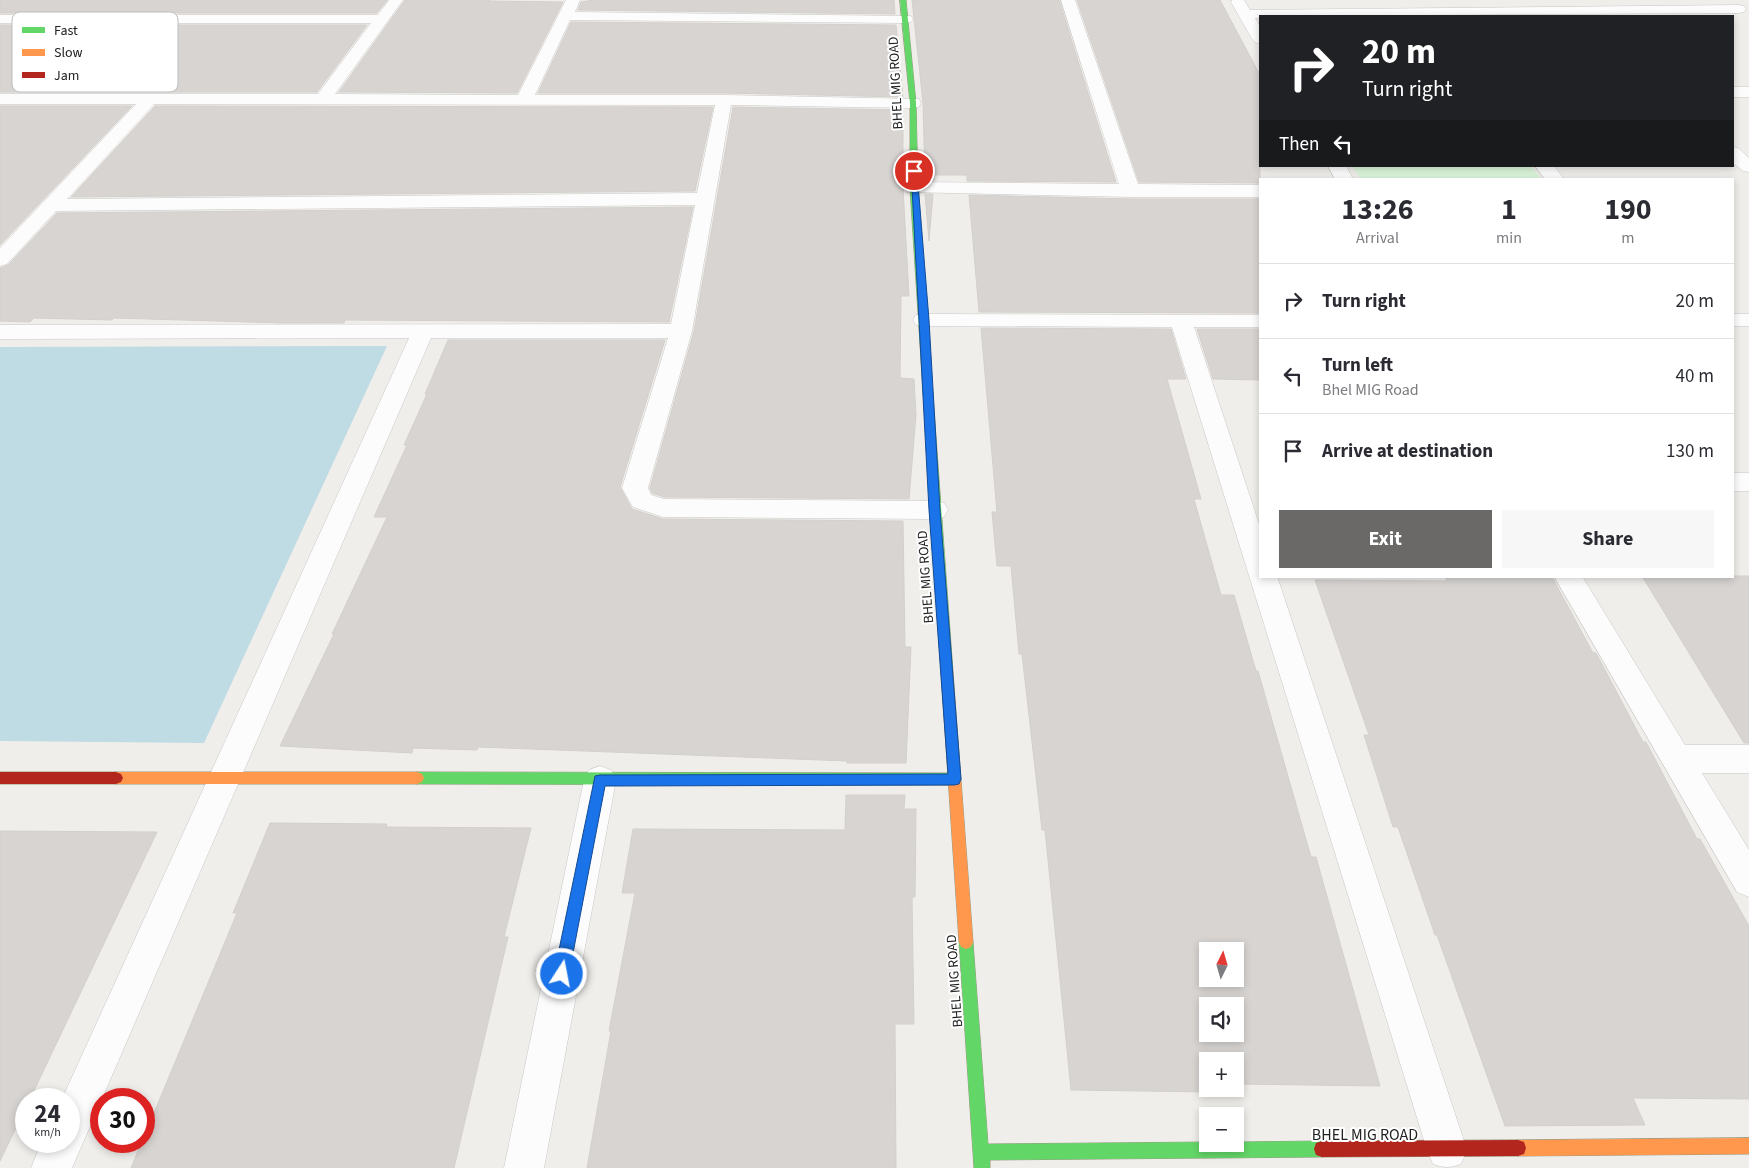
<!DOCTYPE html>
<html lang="en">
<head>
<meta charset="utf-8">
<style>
	body { margin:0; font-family:"Source Sans 3",sans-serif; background:#f7f7f7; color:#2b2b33; height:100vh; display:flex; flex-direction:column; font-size:19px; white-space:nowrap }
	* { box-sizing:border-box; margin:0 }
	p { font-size:16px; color:#7c7c81 }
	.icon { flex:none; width:28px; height:28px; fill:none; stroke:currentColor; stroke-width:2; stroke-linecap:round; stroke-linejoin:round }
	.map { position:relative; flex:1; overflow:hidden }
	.details { position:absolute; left:1259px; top:178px; width:475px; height:400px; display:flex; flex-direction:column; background:#fff; border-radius:0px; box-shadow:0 2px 8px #0003 }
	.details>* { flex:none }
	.guide { position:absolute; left:1259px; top:15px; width:475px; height:152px; border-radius:0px; box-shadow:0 2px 8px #0003; background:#202124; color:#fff; overflow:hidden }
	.needle { width:32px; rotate:5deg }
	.tools { position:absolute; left:1199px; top:942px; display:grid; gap:10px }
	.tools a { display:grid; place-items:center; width:45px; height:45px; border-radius:0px; background:#fff; box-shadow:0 2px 8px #0003; font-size:25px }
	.speed { position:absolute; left:15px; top:1088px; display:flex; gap:10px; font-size:25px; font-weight:700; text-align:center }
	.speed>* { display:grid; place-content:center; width:65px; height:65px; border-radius:50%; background:#fff; box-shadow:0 2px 8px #0003; line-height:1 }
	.speed small { font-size:12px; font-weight:400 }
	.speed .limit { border:8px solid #d22; background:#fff; color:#111 }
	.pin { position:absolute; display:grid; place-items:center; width:42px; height:42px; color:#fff; margin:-21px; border:2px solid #fff; border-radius:50%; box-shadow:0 1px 5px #0007 }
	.me { position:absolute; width:55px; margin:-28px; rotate:11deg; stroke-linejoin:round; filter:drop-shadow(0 0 4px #0008) }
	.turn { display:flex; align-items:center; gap:18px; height:105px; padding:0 20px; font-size:22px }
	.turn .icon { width:65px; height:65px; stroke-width:2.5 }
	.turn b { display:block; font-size:35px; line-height:42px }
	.then { display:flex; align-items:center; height:48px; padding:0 20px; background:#0003; gap:10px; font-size:19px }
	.eta { display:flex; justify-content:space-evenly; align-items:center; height:85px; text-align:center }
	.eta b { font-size:30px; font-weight:700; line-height:35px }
	.primary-button { display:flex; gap:10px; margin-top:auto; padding:10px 20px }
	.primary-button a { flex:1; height:58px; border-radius:0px; background:#6a6968; color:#fff; font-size:20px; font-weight:700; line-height:58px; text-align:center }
	.primary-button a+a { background:#f7f7f7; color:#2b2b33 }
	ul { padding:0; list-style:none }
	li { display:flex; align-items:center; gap:15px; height:75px; padding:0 20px; border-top:1px solid #e1e1e2 }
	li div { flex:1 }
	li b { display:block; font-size:19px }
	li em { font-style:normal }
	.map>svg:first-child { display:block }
	.park { fill:#daf5da }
	.water { fill:#bfdbe3 }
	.building { fill:#d7d4d2; stroke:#d3d0cc; fill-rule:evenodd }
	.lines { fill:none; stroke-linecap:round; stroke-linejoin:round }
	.street-casing { stroke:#c9c8c7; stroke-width:1 }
	.fast-casing { stroke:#999a82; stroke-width:1 }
	.slow-casing { stroke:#999a82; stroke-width:1 }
	.jam-casing { stroke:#999a82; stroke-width:1 }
	.street { fill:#fdfcfc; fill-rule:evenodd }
	.fast { fill:#63d668; fill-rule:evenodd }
	.slow { fill:#ff974d; fill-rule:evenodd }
	.jam { fill:#b3261e; fill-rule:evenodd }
	.route { fill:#1a73e8; stroke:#114b97 }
	.labels { text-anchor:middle; stroke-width:4; stroke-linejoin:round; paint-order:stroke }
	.street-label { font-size:14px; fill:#222; stroke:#fff }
	.near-street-label { font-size:16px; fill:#222; stroke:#fff }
	.key { fill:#fff; stroke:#bdbdbd; stroke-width:1 }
	.key-label { font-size:14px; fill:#222 }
</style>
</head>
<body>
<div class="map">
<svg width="1749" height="1168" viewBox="0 0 1749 1168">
	<rect width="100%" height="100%" fill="#f0eeeb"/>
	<!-- park -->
	<path class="park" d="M1353,166H1531L1542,179H1361Z"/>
	<!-- water -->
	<path class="water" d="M387,346L204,743L0,741V347Z"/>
	<!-- building -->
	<g class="building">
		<path d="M0,0H387L377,13H0Z"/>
		<path d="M405,0H490L489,1L563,2L517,93L339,92Z"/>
		<path d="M593,0H894L895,14L578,10L581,2Z"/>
		<path d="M912,0H1059L1116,182L967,181V175H934V180H925L923,103Z"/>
		<path d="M1077,0H1220L1260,75V183L1139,182Z"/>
		<path d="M571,22L896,25L903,97L724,93H538Z"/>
		<path d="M0,25H367L317,92H0Z"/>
		<path d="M0,106H132L0,245Z"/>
		<path d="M155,106L713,107L695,191L71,197Z"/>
		<path d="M733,107L903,110V188L909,296H901L900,378L914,379L916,415L909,499L664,497L652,493L650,488L694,331Z"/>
		<path d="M925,194H933L929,241Z"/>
		<path d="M969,195L1131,199H1260V313L979,312Z"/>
		<path d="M693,207L669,322L345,320L344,323H282L114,318L112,320L34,318L30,322L0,321V268L8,265L57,213Z"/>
		<path d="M981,328L1171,329L1186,379H1167L1201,499H1194L1221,595H1234L1256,671H1258L1311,857H1316L1380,1086L1235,1084V1061H1208V1089L1210,1092L1071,1090L1045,830H1042L1022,654H1019L1011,566H997L992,512H997ZM1208,951H1235V979H1208ZM1208,1006H1235V1034H1208Z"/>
		<path d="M1197,329H1260V380L1213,379Z"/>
		<path d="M448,340H665L620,487L632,509L663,519L903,521L905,647H911L906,763H847V761L478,747L477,750L413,748L412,753L280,746L334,634H332L387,517H374L407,445H404L427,394H425Z"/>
		<path d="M1445,576L1552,577L1593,653H1596L1643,742H1646L1697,839H1700L1749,926V1099L1633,1098L1645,1125L1505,1126L1437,935H1435L1398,827H1393L1364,735H1369L1315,580L1447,581Z"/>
		<path d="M1642,576H1749V743H1744Z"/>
		<path d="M846,795H905L904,809H916L915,897H912L914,1024H895L896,1168H587L611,1031H609L635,893H622L633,829L845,830Z"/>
		<path d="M270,823L387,824L386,827L531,828L504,937H508L454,1168H131L142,1141H144V1137L237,913H233Z"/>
		<path d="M0,831L157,832L30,1099H26V1107L0,1161Z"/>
	</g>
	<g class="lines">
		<!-- street casing -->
		<g class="street-casing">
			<g id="street">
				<path d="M389,0H403L335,94L518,95L566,0H580L575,12L911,16L913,19L911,22L906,23L570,20L535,95H724L919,99L921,103L919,107L913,108L731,105L692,331L648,488L651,495L664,499L935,501L944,503L948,510L944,517L935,519L663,517L633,507L622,488L668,338H431L72,1168H31L42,1141H69V1099H62L409,338L0,339V325L671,324L695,205L56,211L7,264L0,266V248L136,104H0V94H318L371,23H0V15H378ZM154,104L715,105L697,193L67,199Z"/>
				<path d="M1061,0H1075L1138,184L1260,185V197H1131L907,192L905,188L907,184L914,182L1119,184Z"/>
				<path d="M1232,0H1244L1250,10L1739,5L1744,6L1746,9L1744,12L1739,13L1260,16V18H1255L1260,26V44L1255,42L1252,39L1231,2Z"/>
				<rect x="1732" y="87" width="17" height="10"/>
				<path d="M1732,147L1738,148L1749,158V172L1743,171L1732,162Z"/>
				<path d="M1328,166H1346L1353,179H1335Z"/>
				<path d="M1535,166H1554L1564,179H1545Z"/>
				<path d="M924,314L1260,315V327H1194L1260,527V576H1277L1467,1150L1461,1164C1450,1168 1444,1168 1433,1164L1427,1150L1172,327L924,326L916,325L913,320L916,315Z"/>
				<rect x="1732" y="314" width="17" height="12"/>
				<rect x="1732" y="473" width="17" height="18"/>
				<path d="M1554,576H1582L1685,745H1749V773H1702L1749,850V897L1737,892Z"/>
				<path d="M600,766L611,770L616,780L544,1168H504L584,780L589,770Z"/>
			</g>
		</g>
		<!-- fast casing -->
		<g class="fast-casing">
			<g id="fast">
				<path d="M900,0H906L916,103L918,188L953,672L951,675L947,677L943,675L941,672L910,188V103Z"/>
				<path d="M417,772L954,773L959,775L961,779L959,783L954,785L417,784L412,782L410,778L412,774Z"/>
				<path d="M966,935L971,937L973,942L988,1144L1208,1142V1144H1235V1142L1322,1141L1328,1143L1330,1149L1328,1155L1322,1157L990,1160V1168H974L959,942L961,937Z"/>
			</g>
		</g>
		<!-- slow casing -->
		<g class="slow-casing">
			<g id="slow">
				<path d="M947,667L951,669L953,672L973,942L971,947L966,949L961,947L959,942L941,672L943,669Z"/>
				<path d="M116,772H417L422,774L424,778L422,782L417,784H116L111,782L109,778L111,774Z"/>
				<path d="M1749,1138V1154L1518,1156L1512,1154L1510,1148L1512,1142L1518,1140Z"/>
			</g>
		</g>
		<!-- jam casing -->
		<g class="jam-casing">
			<g id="jam">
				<path d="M0,772H116L121,774L123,778L121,782L116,784H0Z"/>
				<path d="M1518,1140L1524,1142L1526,1148L1524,1154L1518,1156L1322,1157L1316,1155L1314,1149L1316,1143L1322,1141Z"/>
			</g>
		</g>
		<!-- street -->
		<use href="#street" class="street"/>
		<!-- fast -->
		<use href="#fast" class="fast"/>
		<!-- slow -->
		<use href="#slow" class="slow"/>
		<!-- jam -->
		<use href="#jam" class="jam"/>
	</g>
	<!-- route -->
	<path class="route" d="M911,169L917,171L929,320L940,510L961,779L959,784L954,785L605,786L569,974L567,979L562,982L556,979L554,974L595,776L600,775L948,774L929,510Z"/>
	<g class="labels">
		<!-- street labels -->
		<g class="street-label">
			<text transform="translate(895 83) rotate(-93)" y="5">BHEL MIG ROAD</text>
			<text transform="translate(925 577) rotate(-94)" y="5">BHEL MIG ROAD</text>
			<text transform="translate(954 981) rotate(-94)" y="5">BHEL MIG ROAD</text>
		</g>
		<!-- near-street labels -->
		<g class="near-street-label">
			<text x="1365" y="1140">BHEL MIG ROAD</text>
		</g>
	</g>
	<!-- legend -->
	<rect x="12" y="12" width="166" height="80" rx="8" class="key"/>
	<rect x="22" y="27" width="23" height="6" fill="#63d668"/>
	<rect x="22" y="49" width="23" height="7" fill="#ff974d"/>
	<rect x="22" y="72" width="23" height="6" fill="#b3261e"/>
	<g class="key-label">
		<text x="54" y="35">Fast</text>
		<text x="54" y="57">Slow</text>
		<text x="54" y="80">Jam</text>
	</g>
</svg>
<div class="tools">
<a><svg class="needle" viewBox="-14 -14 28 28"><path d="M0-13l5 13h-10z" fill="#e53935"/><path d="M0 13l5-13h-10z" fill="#7c7c81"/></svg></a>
<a><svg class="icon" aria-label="sound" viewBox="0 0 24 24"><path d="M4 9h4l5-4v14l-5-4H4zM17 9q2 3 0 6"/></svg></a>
<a>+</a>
<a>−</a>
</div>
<div class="speed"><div>24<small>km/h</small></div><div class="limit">30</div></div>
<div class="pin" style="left:914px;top:171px;background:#d93025"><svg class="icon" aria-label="arrive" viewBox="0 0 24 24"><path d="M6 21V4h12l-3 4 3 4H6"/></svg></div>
<svg class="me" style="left:562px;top:974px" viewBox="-20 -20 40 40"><circle r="17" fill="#1a73e8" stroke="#fff" stroke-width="3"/><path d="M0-11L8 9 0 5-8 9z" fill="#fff"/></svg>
<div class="guide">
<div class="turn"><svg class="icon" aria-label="right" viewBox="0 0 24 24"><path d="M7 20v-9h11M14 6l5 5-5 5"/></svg><div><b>20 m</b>Turn right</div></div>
<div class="then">Then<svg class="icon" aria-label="left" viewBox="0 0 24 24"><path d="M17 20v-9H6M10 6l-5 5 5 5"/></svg></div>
</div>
<section class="details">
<div class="eta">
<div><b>13:26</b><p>Arrival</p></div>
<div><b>1</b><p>min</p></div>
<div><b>190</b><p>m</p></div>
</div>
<ul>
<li><svg class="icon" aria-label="right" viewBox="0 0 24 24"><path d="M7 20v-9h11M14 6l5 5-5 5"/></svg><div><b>Turn right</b></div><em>20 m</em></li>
<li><svg class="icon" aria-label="left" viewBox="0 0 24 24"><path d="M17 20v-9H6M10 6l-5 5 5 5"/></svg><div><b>Turn left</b><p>Bhel MIG Road</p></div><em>40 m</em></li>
<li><svg class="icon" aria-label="arrive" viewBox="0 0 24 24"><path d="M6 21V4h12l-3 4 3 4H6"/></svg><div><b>Arrive at destination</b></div><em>130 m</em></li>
</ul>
<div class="primary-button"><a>Exit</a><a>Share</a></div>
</section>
</div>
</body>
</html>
